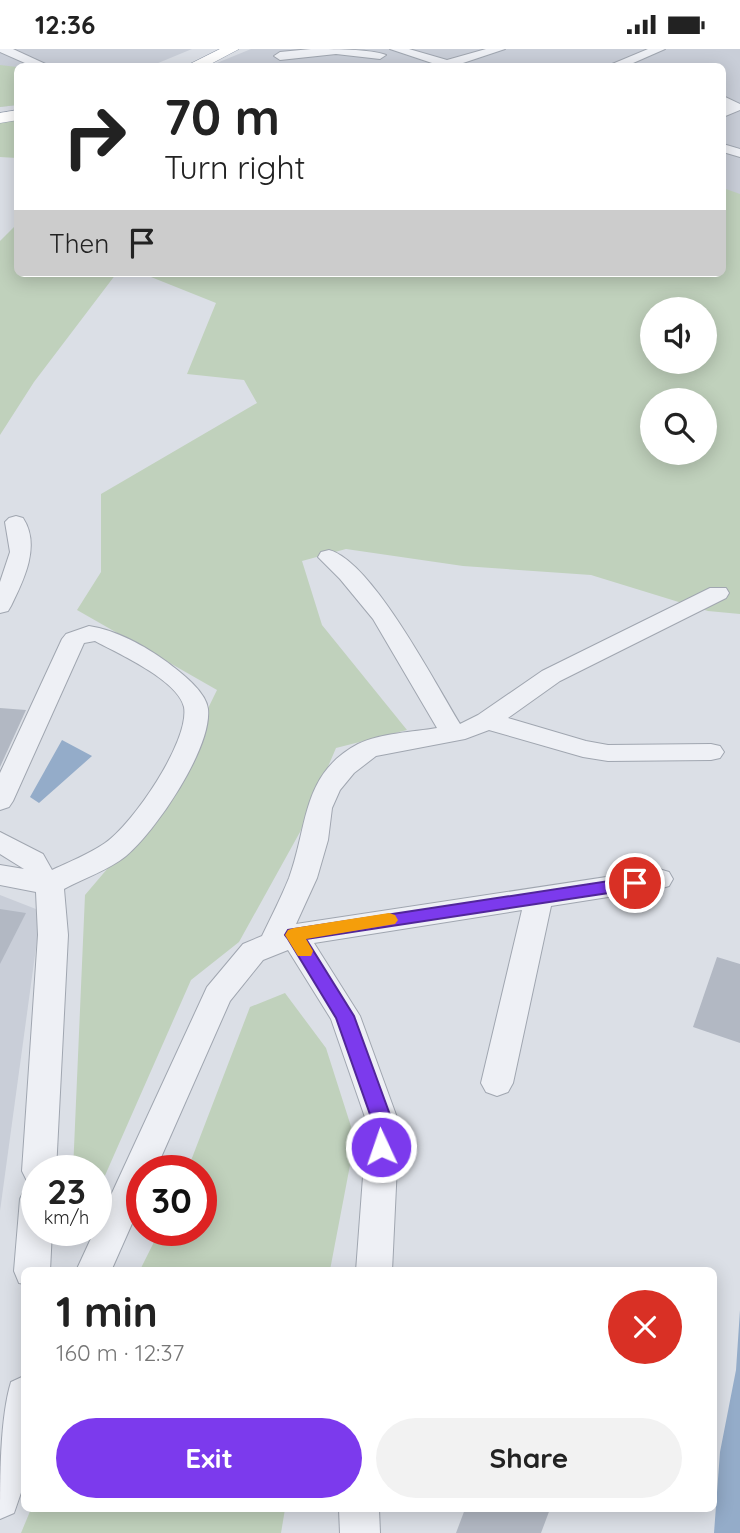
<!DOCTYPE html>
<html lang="en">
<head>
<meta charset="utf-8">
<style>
	body { margin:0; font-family:Quicksand,sans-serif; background:#f2f2f2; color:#222; height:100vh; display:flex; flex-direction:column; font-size:26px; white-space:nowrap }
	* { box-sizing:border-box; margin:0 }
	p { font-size:23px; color:#767676 }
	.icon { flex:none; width:38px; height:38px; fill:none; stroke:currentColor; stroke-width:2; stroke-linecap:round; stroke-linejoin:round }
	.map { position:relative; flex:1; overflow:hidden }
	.side { position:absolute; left:21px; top:1218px; width:696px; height:245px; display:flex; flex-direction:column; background:#fff; border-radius:10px; box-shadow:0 4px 18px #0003 }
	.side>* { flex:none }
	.hud { position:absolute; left:14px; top:14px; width:712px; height:214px; border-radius:10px; box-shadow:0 4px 18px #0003; background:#fff; color:#222; overflow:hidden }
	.tools { position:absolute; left:640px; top:248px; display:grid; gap:14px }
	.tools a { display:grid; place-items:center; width:77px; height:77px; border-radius:50%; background:#fff; box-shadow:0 4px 18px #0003; font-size:35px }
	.speed { position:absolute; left:21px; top:1106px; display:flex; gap:14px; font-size:35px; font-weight:700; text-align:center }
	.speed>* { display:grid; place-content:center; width:91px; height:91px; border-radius:50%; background:#fff; box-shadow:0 4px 18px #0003; line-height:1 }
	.speed small { font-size:18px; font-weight:400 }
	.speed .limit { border:10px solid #d22; background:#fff; color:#111 }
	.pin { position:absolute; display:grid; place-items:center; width:60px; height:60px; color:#fff; margin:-30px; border:4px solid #fff; border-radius:50%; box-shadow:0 2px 7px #0007 }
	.me { position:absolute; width:77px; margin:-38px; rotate:357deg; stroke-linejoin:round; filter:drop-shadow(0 0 5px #0008) }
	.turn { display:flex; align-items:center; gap:24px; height:147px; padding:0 35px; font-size:32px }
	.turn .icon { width:91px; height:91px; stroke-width:2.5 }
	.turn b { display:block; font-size:49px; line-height:60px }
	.then { display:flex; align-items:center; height:66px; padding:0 35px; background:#0003; gap:14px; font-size:26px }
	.round { display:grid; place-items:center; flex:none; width:74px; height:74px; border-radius:37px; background:#f2f2f2 }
	.headline { display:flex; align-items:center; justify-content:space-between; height:119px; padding:0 35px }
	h1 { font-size:42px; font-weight:700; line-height:52px }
	.button { display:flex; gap:14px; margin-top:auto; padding:14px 35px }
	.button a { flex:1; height:80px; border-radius:42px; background:#7c3aed; color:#fff; font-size:28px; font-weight:700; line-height:80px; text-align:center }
	.button a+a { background:#f2f2f2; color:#222 }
	.status { display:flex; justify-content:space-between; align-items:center; height:49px; padding:0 35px; background:#fff; direction:ltr }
	.status svg { height:19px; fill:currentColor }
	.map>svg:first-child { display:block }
	.built { fill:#c9ced8 }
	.green { fill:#c0d1bc; fill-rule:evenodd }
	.water { fill:#94acc9 }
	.building { fill:#b2b8c3 }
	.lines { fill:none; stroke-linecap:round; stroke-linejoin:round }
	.minor-casing { stroke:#a0a6b0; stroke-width:2 }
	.major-casing { stroke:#9aa3b2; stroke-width:1 }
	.minor { fill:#eef0f5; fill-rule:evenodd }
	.major { fill:#fff; fill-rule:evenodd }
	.route { fill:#7c3aed; stroke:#51269a; stroke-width:2 }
	.slow { fill:#f59e0b }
</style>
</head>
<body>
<div class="status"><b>12:36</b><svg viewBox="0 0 49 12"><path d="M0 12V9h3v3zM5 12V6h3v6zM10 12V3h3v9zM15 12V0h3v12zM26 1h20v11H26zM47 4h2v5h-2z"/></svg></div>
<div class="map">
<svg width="740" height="1484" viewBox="0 0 740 1484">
	<rect width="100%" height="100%" fill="#dbdfe6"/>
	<!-- built -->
	<g class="built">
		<path d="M0,0H192L151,17L18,18L17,56L0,58Z"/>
		<path d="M251,0H740V157L723,165V18H207Z"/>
		<path d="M0,846L41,862L0,1162Z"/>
	</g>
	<!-- green -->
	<g class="green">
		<path d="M0,16L17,18V56L0,58Z"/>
		<path d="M17,71V109L0,108V74Z"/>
		<path d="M723,139L740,145V565L708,562L591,526L463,517L346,500L302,512L322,576L407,681L336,699L300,783L239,893L191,931L96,1147V1122H73L85,846L159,759L217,641L77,561L101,523V445L257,354L244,331L187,325L216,254L146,226L116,225L34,333L0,386V192L17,175L18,224H723ZM653,261H705V313H653ZM653,352H705V404H653Z"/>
		<path d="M285,944L326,999L355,1090L330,1221H140L160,1181H201V1122H187L250,958Z"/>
		<path d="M31,1460H285L281,1484H21Z"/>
	</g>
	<!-- water -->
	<g class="water">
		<path d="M62,691L92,707L39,754L30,748Z"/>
		<path d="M740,1261V1484H714L720,1403L736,1321Z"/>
	</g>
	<!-- building -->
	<g class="building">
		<path d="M0,659L26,661L0,718Z"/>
		<path d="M0,860L26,864L0,915Z"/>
		<path d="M717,908L740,915V994L693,978Z"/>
		<path d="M465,1460H550L541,1484H456Z"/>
	</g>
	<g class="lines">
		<!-- minor casing -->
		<g class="minor-casing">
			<g id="minor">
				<path d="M0,0H13L52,18H34L0,3Z"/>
				<path d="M311,0C330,0 372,0 386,6L380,10L336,5L280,11L274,7L280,3Z"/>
				<path d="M390,0H409L447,11L486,0H505L460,15L463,18H434L435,15Z"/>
				<path d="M648,0H665L624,18H605Z"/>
				<path d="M723,47L740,55V61L723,68V59L726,58L723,56Z"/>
				<path d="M723,95L740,100V108L723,103Z"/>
				<path d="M16,467L23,469C41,496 24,531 11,557L8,562L0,564V533L10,503L5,473L9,469Z"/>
				<path d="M329,501C372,512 436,636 460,675L478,666L542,622L710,539H726L729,544L726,549L560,632L508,669L586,692L608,696L711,695L720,697L724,703L720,709L711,711L608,712L583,708L489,681L465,690L376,707L354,724L340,741L332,759L328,791L317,829L296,875L659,820L669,823L673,830L669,837L659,840L551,857L513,1034L508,1043L497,1047L486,1043L481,1034L522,861L314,894L360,967L399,1074L392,1222H356L367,1074L331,970L288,901L263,911L230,952L155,1122H142V1152L111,1222H76L207,938L243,895L262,887C271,868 281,849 289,829C308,778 301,725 358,695C381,684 413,683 437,679L373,570L340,530L318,508L321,503Z"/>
				<path d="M89,577C116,581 145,597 167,613C180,623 206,642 208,660C212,699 156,782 126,807C109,821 84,829 64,840L68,886L56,1122H37V1181H52L50,1222H24V1235L19,1234L14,1222L20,1150L25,1139L36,1135L27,1132L22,1122L38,886L36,843L0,836V816L24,820L0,805V783L43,805L52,821C69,813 89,805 105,794C132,776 190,692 184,658C178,631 117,604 95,592L84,594L13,752L9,758L0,761V724L62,590L66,585Z"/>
				<path d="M24,1327V1435L14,1464L0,1470C0,1429 0,1369 11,1333Z"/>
				<path d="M339,1460H379L380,1484H340Z"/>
			</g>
		</g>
		<!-- major casing -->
		<g class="major-casing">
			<g id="major">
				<path d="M220,0H239L205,18H184Z"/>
				<path d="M18,61V71L0,74V64Z"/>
			</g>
		</g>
		<!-- minor -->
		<use href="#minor" class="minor"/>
		<!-- major -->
		<use href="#major" class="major"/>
	</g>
	<!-- route -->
	<path class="route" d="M635,828L644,834L635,840L306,890L354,967L393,1074L388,1105L381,1107L374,1105L371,1098L373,1074L336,969L288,890L285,886L288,881Z"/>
	<!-- slow -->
	<path class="slow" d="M389,864L395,866L398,871L395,875L306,890L313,902L311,907H298L285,886L288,881L294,879Z"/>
</svg>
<div class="tools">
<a><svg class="icon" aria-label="sound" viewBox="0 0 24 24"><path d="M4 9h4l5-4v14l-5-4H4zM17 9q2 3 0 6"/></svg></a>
<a><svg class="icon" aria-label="search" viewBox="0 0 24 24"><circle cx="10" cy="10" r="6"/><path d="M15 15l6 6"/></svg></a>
</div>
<div class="speed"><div>23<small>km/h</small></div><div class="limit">30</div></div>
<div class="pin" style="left:635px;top:834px;background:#d93025"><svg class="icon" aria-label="arrive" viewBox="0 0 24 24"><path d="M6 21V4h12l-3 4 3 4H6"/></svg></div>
<svg class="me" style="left:381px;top:1098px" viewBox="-20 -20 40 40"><circle r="17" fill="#7c3aed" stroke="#fff" stroke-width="3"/><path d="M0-11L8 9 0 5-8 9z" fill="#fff"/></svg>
<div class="hud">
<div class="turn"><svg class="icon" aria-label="right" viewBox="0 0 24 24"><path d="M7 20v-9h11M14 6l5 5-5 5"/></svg><div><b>70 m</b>Turn right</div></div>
<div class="then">Then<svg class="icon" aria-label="arrive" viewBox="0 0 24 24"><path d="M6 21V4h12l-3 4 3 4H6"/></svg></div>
</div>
<section class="side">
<div class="headline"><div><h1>1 min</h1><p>160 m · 12:37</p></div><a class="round" style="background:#d93025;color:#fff"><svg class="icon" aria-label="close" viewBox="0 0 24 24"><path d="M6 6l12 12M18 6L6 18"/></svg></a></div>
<div class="button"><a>Exit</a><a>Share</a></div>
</section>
</div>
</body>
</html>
